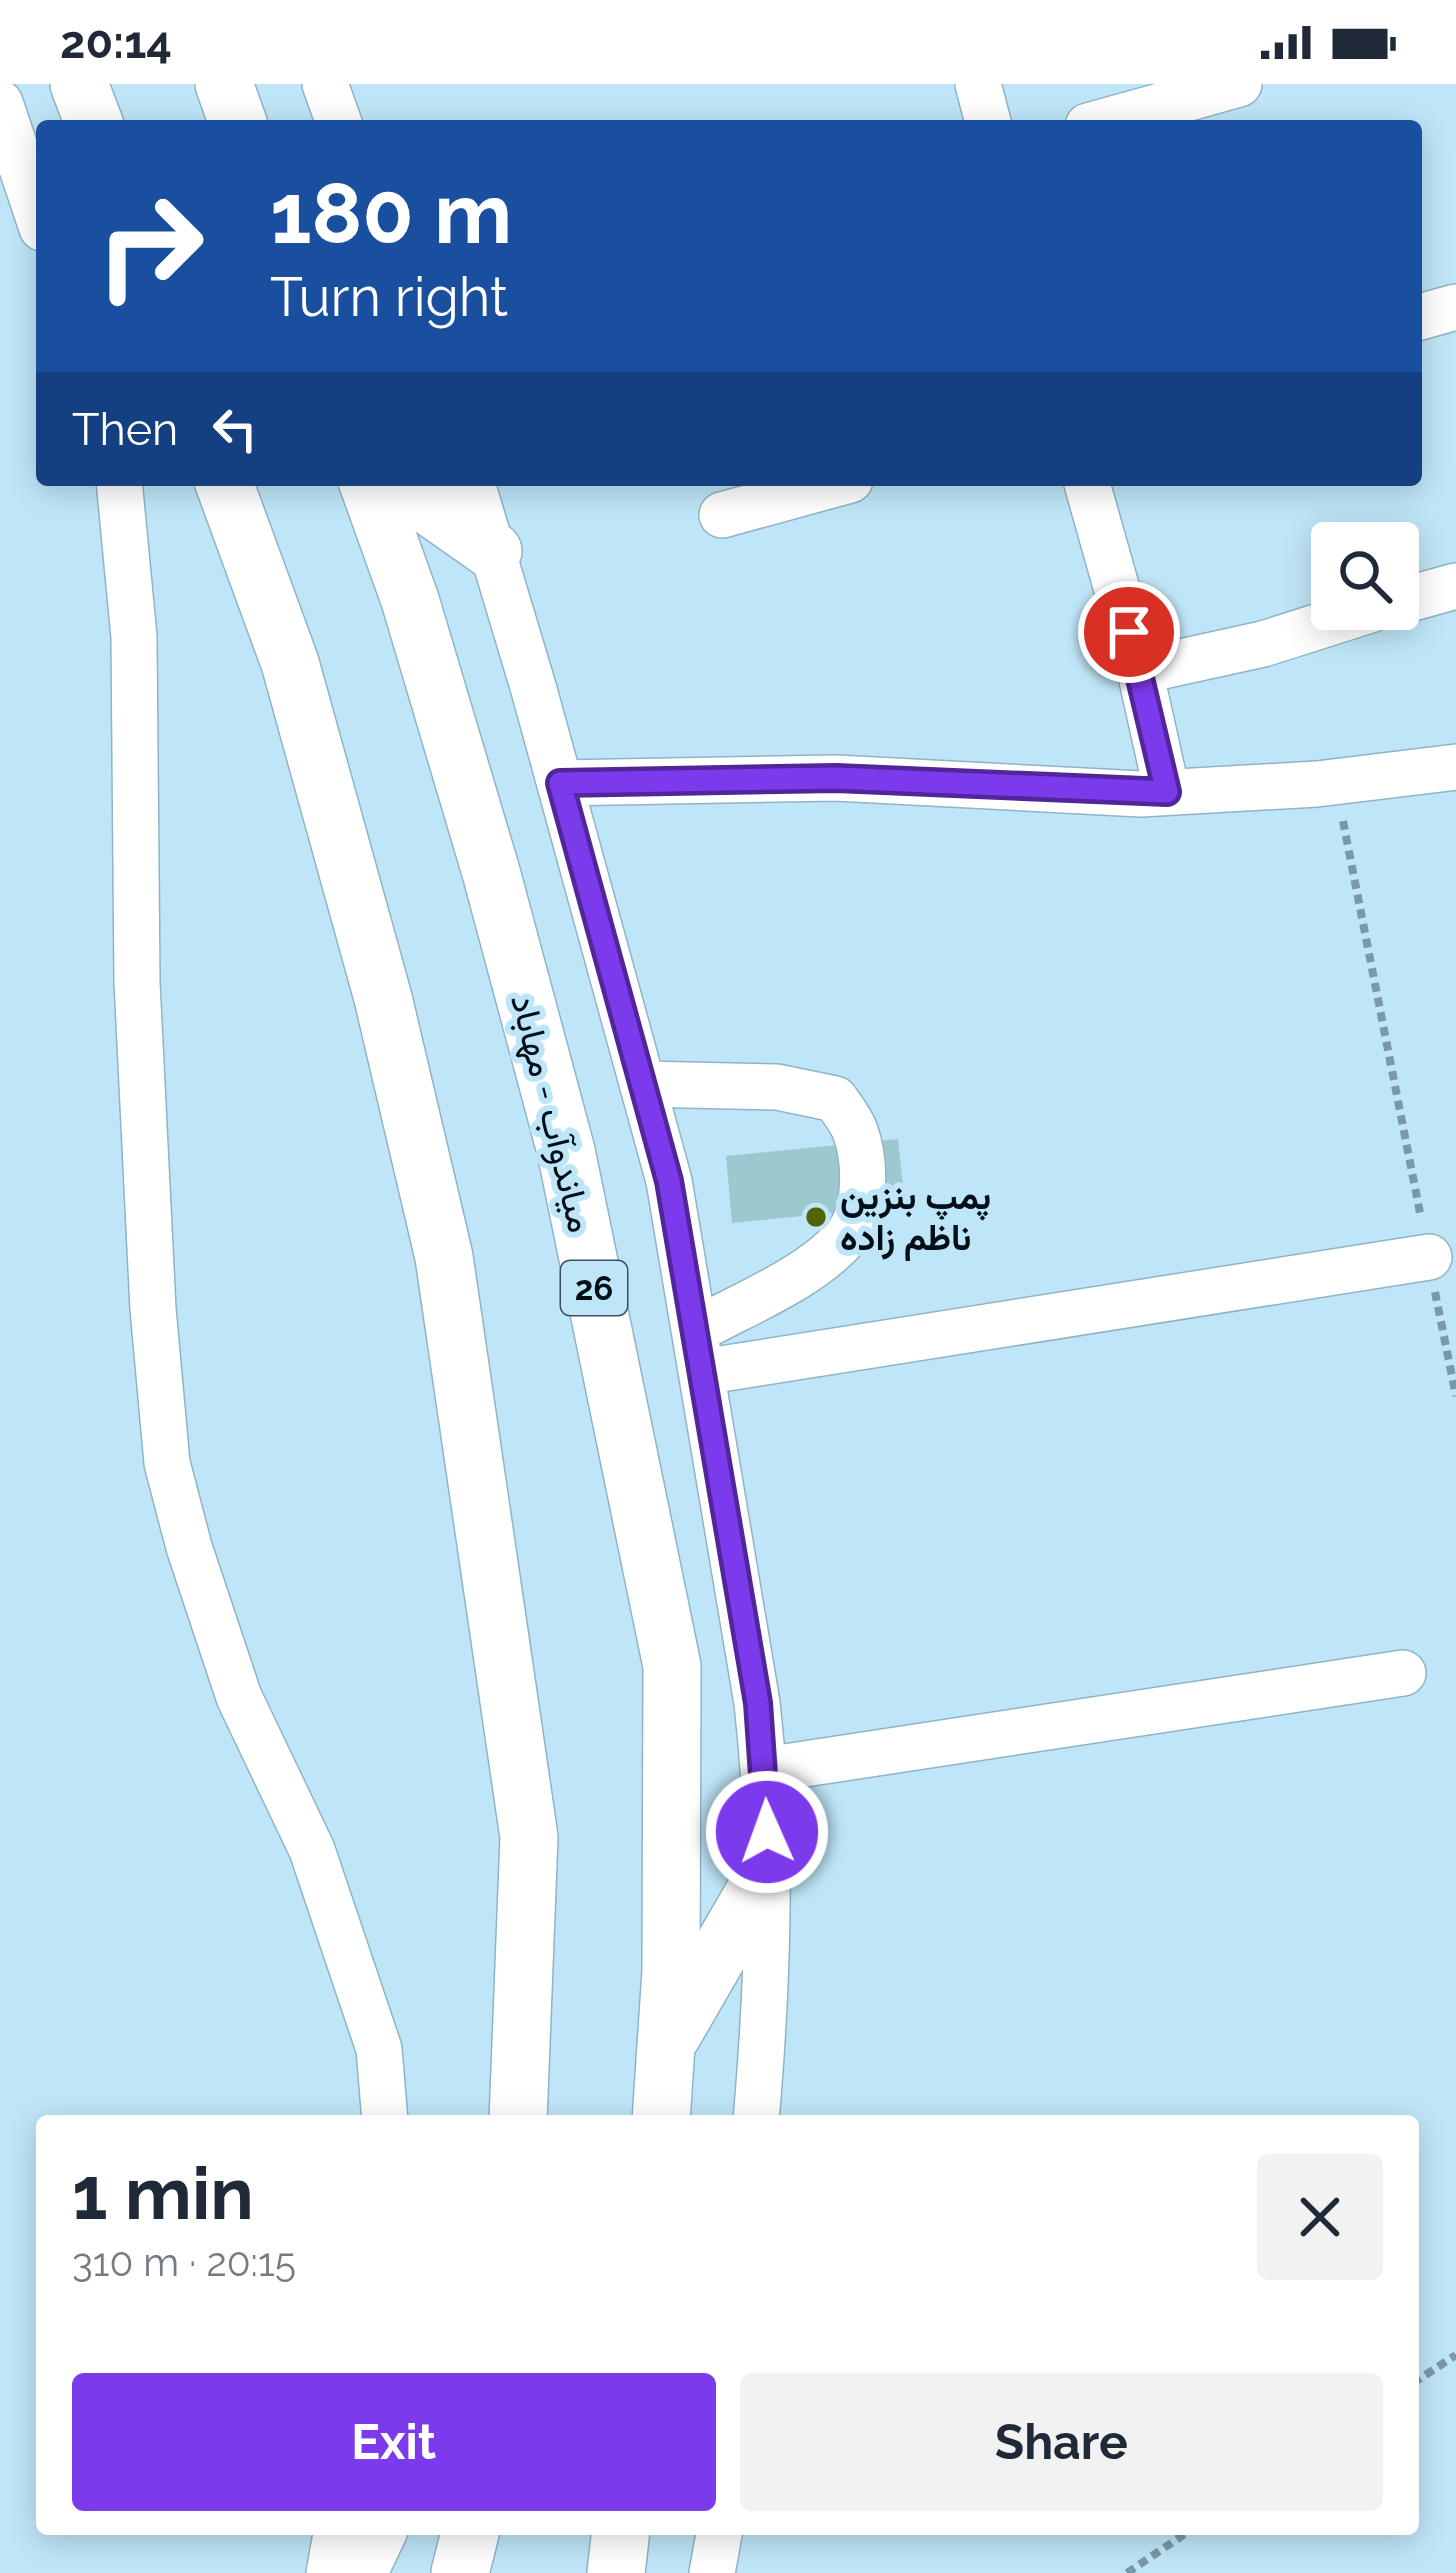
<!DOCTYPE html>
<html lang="en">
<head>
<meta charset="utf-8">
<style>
	body { margin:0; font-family:Raleway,Vazirmatn,sans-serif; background:#f2f2f3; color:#1f2937; height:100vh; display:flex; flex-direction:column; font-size:45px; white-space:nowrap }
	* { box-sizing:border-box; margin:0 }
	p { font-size:39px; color:#747a83 }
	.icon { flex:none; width:66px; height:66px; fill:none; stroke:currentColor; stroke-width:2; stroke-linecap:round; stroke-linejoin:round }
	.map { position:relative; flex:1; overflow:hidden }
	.panel { position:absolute; left:36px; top:2031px; width:1383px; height:420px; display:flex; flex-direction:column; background:#fff; border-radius:12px; box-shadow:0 6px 30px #0003 }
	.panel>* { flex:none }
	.guide { position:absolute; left:36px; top:36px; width:1386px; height:366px; border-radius:12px; box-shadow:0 6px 30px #0003; background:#1a4fa0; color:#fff; overflow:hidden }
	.fabs { position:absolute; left:1311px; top:438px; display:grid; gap:24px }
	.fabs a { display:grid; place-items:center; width:108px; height:108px; border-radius:12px; background:#fff; box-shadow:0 6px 30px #0003; font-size:60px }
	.pin { position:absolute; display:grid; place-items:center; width:102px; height:102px; color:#fff; margin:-51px; border:6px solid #fff; border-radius:50%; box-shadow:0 3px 12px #0007 }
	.me { position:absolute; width:132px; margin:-66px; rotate:358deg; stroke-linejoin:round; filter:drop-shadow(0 0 9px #0008) }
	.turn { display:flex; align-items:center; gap:42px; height:252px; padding:0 36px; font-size:54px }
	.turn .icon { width:156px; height:156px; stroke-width:2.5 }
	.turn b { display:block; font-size:84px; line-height:102px }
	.then { display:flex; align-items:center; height:114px; padding:0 36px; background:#0003; gap:24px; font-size:45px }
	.round { display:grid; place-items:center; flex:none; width:126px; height:126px; border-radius:12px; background:#f2f2f3 }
	.summary { display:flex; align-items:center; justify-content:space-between; height:204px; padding:0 36px }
	h1 { font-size:72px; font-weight:700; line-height:90px }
	.cta { display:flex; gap:24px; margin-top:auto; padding:24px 36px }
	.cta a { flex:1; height:138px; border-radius:12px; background:#7c3aed; color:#fff; font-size:48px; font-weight:700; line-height:138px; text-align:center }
	.cta a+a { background:#f2f2f3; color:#1f2937 }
	.status { display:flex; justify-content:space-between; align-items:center; height:84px; padding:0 60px; background:#fff; direction:ltr }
	.status svg { height:33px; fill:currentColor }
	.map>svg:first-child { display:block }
	.building { fill:#9cc9d0 }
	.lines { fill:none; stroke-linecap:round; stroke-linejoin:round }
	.minor-casing { stroke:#8fb4c6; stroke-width:48 }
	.major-casing { stroke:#8fb4c6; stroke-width:60 }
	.path { stroke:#7b98a6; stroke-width:8; stroke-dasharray:9 6; stroke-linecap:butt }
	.minor { stroke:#fff; stroke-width:45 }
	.major { stroke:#fff; stroke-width:57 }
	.route-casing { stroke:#51269a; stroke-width:30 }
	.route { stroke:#7c3aed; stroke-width:21 }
	.poi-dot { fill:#526206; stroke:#bfe6f8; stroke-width:4.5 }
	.labels { text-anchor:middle; stroke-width:12; stroke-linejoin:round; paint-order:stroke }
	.shield { fill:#bfe6f8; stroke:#3b505a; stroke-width:3 }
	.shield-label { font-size:33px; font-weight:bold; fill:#030f16 }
	.street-label { font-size:36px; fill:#030f16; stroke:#bfe6f8 }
	.poi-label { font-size:36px; font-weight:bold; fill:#030f16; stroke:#bfe6f8; text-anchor:start }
</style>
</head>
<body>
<div class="status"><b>20:14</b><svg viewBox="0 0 49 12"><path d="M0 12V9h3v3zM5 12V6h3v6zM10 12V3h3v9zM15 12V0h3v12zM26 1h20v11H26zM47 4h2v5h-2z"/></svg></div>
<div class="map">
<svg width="1456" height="2489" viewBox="0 0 1456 2489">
	<rect width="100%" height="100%" fill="#bfe6f8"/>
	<!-- building -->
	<path class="building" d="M898,1055L905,1122L732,1139L726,1072Z"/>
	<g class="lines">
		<!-- minor casing -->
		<g class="minor-casing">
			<g id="minor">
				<path d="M325,0L340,42"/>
				<path d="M978,0L989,42"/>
				<path d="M0,19L42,144"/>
				<path d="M1088,42L1239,0"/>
				<path d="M1416,234L1456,223"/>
				<path d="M119,396L134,553L137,898L153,1225L167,1379L189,1463L239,1613L312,1766L379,1965L385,2037"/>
				<path d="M471,396L534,606L669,1097L757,1619C773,1759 768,1898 756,2037"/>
				<path d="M1086,396L1140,587L1167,708"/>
				<path d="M722,431L850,396"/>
				<path d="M1398,518L1456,502"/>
				<path d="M1140,587L1263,560L1373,525"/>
				<path d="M560,699L836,694L1141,710L1317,700L1456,683"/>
				<path d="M643,1000L777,1003L835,1015C842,1025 851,1036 855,1047C866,1077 867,1129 845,1154C807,1196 743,1220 695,1247"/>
				<path d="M702,1288L1429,1173"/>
				<path d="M765,1686L1403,1589"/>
				<path d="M329,2489L337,2445"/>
				<path d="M712,2489L720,2445"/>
			</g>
		</g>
		<!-- major casing -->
		<g class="major-casing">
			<g id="major">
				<path d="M79,0L95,42"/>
				<path d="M224,0L239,42"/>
				<path d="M223,396L290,579L383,914L444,1173L529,1753L518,2037"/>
				<path d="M367,396L410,516L491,788L566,1067L672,1582L671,1887L661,2037"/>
				<path d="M392,396L493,467"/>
				<path d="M672,1951L768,1785"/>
				<path d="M358,2489L379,2445"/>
				<path d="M460,2489L471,2445"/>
				<path d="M616,2489L621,2445"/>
			</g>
		</g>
		<!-- path -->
		<g class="path">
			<path d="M1343,737L1421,1134"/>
			<path d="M1435,1208L1456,1312"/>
			<path d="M1413,2299L1456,2271"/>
			<path d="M1127,2489L1192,2445"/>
		</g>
		<!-- minor -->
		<use href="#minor" class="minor"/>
		<!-- major -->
		<use href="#major" class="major"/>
	</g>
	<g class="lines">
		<!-- route casing -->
		<g class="route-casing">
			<path id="route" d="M767,1748L758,1619L669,1097L560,699L836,694L1167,708L1129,548"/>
		</g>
		<!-- route -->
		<use href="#route" class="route"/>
	</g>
	<!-- markers -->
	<circle class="poi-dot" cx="816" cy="1133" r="12"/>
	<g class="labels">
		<!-- shield labels -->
		<rect class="shield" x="561" y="1177" width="66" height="54" rx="9"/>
		<g class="shield-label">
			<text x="594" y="1216">26</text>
		</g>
		<!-- street labels -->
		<g class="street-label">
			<text transform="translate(553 1029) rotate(76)" y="13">میاندوآب - مهاباد</text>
		</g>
		<!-- poi labels -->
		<g class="poi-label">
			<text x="840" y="1125">پمپ بنزین<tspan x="840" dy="41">ناظم زاده</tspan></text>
		</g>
	</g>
</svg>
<div class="fabs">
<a><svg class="icon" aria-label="search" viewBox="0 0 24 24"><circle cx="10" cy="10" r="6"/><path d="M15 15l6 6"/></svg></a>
</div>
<div class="pin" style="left:1129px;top:548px;background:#d93025"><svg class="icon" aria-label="arrive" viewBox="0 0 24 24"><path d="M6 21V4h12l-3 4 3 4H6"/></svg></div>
<svg class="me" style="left:767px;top:1748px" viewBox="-20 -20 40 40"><circle r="17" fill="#7c3aed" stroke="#fff" stroke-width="3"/><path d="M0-11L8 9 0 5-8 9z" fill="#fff"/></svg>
<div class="guide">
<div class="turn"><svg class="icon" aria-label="right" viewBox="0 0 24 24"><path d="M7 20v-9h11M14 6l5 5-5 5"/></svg><div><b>180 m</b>Turn right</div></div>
<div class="then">Then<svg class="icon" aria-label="left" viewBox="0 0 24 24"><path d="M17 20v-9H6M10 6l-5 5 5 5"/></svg></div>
</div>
<section class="panel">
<div class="summary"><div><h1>1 min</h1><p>310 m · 20:15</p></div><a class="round"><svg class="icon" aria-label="close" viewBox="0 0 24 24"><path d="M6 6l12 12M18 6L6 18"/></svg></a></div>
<div class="cta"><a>Exit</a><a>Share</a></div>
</section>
</div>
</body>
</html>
